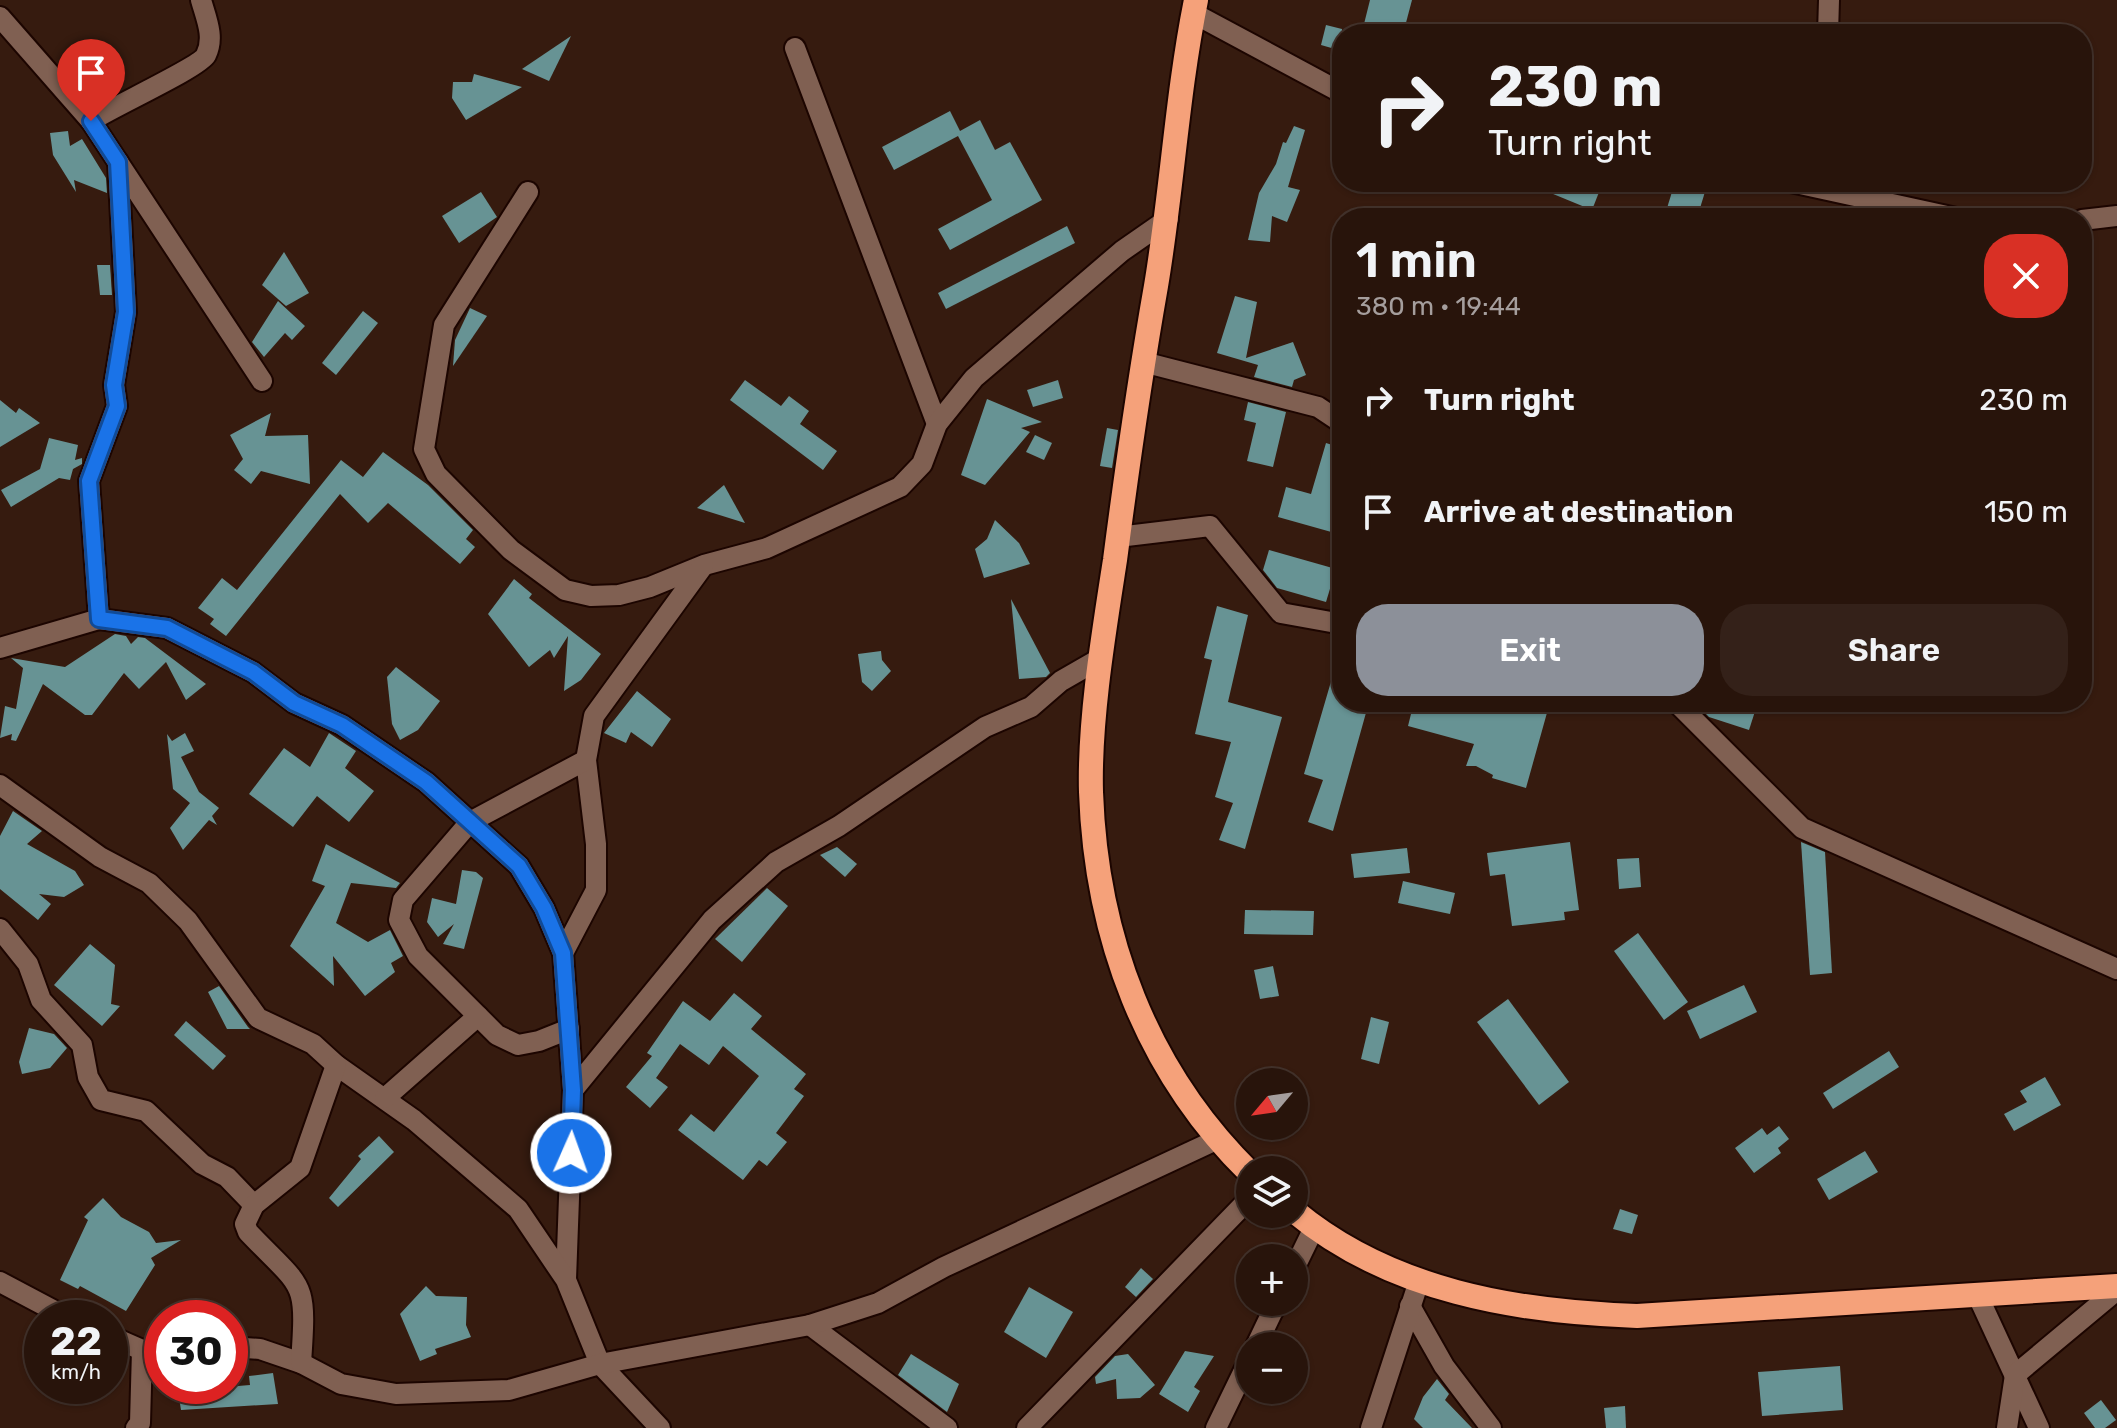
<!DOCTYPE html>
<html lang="en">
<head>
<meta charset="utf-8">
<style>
	body { margin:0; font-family:Rubik,sans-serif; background:#342119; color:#f1f3f6; height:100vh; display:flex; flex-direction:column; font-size:30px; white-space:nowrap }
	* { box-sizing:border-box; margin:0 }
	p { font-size:26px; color:#a59e9d }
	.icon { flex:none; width:44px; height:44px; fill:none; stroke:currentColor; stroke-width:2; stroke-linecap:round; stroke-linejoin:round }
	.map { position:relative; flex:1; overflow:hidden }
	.side { position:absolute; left:1332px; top:208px; width:760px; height:504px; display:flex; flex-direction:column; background:#28140b; border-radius:32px; box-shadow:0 2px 6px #0004,0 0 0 2px #44332c }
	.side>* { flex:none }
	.guide { position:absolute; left:1332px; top:24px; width:760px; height:168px; border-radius:32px; box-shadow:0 2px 6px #0004,0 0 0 2px #44332c; background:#28140b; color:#f1f3f6; overflow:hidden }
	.needle { width:52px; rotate:241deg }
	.fabs { position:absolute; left:1236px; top:1068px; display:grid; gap:16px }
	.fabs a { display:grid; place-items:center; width:72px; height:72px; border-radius:50%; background:#28140b; box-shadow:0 2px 6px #0004,0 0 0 2px #44332c; font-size:40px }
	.speed { position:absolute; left:24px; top:1300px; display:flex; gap:16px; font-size:40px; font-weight:700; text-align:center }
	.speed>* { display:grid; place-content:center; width:104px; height:104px; border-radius:50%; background:#28140b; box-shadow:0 2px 6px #0004,0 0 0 2px #44332c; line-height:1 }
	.speed small { font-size:20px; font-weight:400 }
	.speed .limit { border:12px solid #d22; background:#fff; color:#111 }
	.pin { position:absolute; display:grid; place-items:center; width:68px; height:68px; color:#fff; margin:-82px -34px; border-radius:50% 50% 50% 0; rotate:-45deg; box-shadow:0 0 8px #0007 }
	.pin .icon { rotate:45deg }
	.me { position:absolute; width:88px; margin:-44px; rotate:2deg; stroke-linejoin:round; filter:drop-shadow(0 0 6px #0008) }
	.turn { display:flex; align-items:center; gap:28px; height:168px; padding:0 24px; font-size:36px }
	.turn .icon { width:104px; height:104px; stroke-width:2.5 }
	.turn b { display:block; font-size:56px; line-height:68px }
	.round { display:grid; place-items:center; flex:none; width:84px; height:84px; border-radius:32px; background:#342119 }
	.overview { display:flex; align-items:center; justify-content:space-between; height:136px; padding:0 24px }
	h1 { font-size:48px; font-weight:600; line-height:60px }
	.primary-button { display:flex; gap:16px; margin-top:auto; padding:16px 24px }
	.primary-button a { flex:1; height:92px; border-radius:32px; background:#8c9099; color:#fff; font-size:32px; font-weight:600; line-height:92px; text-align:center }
	.primary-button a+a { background:#342119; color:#f1f3f6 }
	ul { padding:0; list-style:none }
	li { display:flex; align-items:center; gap:24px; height:112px; padding:0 24px }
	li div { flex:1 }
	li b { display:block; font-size:30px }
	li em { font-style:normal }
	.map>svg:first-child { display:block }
	.building { fill:#679394 }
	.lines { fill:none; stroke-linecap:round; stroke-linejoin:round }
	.minor-casing { stroke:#1c0500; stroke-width:24 }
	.highway-casing { stroke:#1c0500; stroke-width:28 }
	.minor { stroke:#806052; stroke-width:20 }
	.highway { stroke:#f5a17a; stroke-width:24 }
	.route-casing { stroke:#114b97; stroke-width:20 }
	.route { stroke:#1a73e8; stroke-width:14 }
</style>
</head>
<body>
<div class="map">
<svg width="2117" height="1428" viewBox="0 0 2117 1428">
	<rect width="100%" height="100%" fill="#361b0f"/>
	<!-- building -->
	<g class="building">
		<path d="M1370,0H1412L1403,34L1364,24Z"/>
		<path d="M1326,25L1342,29V51L1321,45Z"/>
		<path d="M571,36L549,81L522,69Z"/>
		<path d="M474,74L522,87L466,120L452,98L453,82H472Z"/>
		<path d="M950,111L960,131L980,120L995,150L1010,142L1042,200L950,250L938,229L992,200L958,136L894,170L882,147Z"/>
		<path d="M1294,126L1305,130L1288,187L1300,190L1287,222L1272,216L1270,242L1248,240L1259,193L1276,164L1283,142L1286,143Z"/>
		<path d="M68,131L70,146L82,139L106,178L107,193L74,180L76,192L53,155L50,133Z"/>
		<path d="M1524,182H1603L1592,210Z"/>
		<path d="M1675,182H1708L1697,218H1664Z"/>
		<path d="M481,192L497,217L459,243L442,216Z"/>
		<path d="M1067,226L1075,243L946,309L938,293Z"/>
		<path d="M284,252L309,293L286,306L262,285Z"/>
		<path d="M97,265H110L112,295H100Z"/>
		<path d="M1235,296L1257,302L1246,358L1293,342L1306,375L1294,380L1292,387L1254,377L1258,365L1217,353Z"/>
		<path d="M278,301L305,326L292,340L285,333L264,357L252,342Z"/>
		<path d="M470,308L487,316L453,366L455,340Z"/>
		<path d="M363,311L378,323L336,375L322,363Z"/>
		<path d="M745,380L781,406L789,396L809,411L800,424L837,451L823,470L730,400Z"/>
		<path d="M1058,380L1063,398L1033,407L1027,390Z"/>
		<path d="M987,399L1042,422L1021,428L1030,432L985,485L961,475Z"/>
		<path d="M0,400L16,413L19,408L40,423L0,447Z"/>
		<path d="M1248,402L1286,412L1273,467L1247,461L1256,423L1244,420Z"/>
		<path d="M271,413L265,436L308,435L310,484L261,471L251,484L234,470L243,459L230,435Z"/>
		<path d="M1107,428L1118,430L1112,468L1100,466Z"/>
		<path d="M1035,435L1052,443L1044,460L1026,452Z"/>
		<path d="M49,438L78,445L75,460L82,458V464L73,469L70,480L59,478L11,507L1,490L40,469Z"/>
		<path d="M1326,443L1342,448V535L1278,517L1286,487L1311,494Z"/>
		<path d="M383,452L428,485L473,530L466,539L475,547L460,564L388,503L368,523L340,494L226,636L210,624L214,619L198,608L222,578L237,590L341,460L363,477Z"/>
		<path d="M724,485L745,523L697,508Z"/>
		<path d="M995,520L1019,543L1030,564L984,578L975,549L987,539Z"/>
		<path d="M1269,550L1336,569L1326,602L1277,588L1263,570Z"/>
		<path d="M514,579L532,594L529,598L601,654L581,680L564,691L568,636L554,658L550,650L529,667L488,614Z"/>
		<path d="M1011,599L1050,673L1046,677L1019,679Z"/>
		<path d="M1217,606L1248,615L1228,702L1282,717L1245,849L1219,840L1233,803L1215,797L1231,742L1195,734L1212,660L1204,658Z"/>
		<path d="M115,634L126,636L131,644L138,637L145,638L206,684L186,700L166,662L139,689L124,673L92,715H85L43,684L16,741L11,740L12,734L0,738L5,706L16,709L23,668L11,658L65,667Z"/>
		<path d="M881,651L882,660L891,671L872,691L862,682L858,654Z"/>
		<path d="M1337,661L1342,662V702H1369L1333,831L1308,822L1323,780L1304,774Z"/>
		<path d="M396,667L440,701L418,730L400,740L392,724L387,677Z"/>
		<path d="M637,691L671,719L652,747L631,732L626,743L604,733Z"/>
		<path d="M1414,702H1550L1526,788L1492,778L1493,775L1476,766H1466L1474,744L1408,726Z"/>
		<path d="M1694,702H1758L1749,730L1709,717Z"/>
		<path d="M185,733L194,751L181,757L199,792L219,808L212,816L217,825L209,820L183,850L170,828L190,803L173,789L167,734L172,741Z"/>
		<path d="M329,733L356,751L345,768L374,791L349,822L317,796L293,827L249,794L284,748L310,767Z"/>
		<path d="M13,811L42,831L27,844L75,871L84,885L64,897L39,894L51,904L38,920L0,889V836Z"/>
		<path d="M1570,842L1579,910L1564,912L1565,920L1512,926L1505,874L1490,876L1487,853Z"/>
		<path d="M1801,842L1825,852L1832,973L1810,975Z"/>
		<path d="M326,844L400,883L396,888L351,883L336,923L368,942L390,930L403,956L391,963L395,972L365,996L333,956L334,986L290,946L325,886L312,881Z"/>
		<path d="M837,847L857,864L845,877L820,855Z"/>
		<path d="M1407,848L1410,873L1354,878L1351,854Z"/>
		<path d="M1639,858L1641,887L1619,889L1617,859Z"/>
		<path d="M462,870L476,872L483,878L464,949L443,944L454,924L438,937L427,922L432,898L456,904Z"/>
		<path d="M1403,881L1455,893L1450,914L1398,903Z"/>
		<path d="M767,888L788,906L742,962L715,939Z"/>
		<path d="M1245,910L1314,911L1313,935L1244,934Z"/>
		<path d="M1638,933L1688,1002L1664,1020L1614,951Z"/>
		<path d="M90,944L115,965L111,1004L120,1006L102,1026L54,985Z"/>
		<path d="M1273,966L1279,996L1260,999L1254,970Z"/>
		<path d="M1744,985L1757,1012L1700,1039L1687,1011Z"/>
		<path d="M219,986L248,1027L250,1029H227L208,992Z"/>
		<path d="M734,993L762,1016L751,1029L806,1074L794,1089L804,1096L776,1133L787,1142L767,1166L759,1160L743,1180L678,1130L691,1114L714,1132L759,1076L723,1046L709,1065L680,1044L656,1078L668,1087L650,1108L626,1087L652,1056L647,1053L683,1001L710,1021Z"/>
		<path d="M1508,999L1569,1082L1539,1105L1477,1022Z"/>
		<path d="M1371,1017L1389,1022L1379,1064L1361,1059Z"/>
		<path d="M186,1021L226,1056L213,1070L174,1035Z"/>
		<path d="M29,1028L54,1034L67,1048L50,1068L22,1074L19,1062Z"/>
		<path d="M1889,1051L1899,1067L1833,1109L1823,1093Z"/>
		<path d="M2045,1077L2061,1105L2014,1131L2004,1114L2027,1102L2020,1091Z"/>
		<path d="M1779,1126L1789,1139L1778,1148L1781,1153L1754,1173L1735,1148L1762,1128L1767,1135Z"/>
		<path d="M379,1136L394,1152L338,1207L329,1198L361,1159L358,1156Z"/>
		<path d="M1865,1151L1878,1172L1829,1200L1817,1179Z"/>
		<path d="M103,1198L121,1217L149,1232L156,1243L181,1240L151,1258L155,1265L126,1311L80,1286L78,1289L60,1280L88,1220L84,1217Z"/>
		<path d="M1620,1209L1638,1215L1632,1234L1613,1229Z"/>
		<path d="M1141,1268L1153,1279L1136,1297L1125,1287Z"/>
		<path d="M426,1286L436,1296L467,1297L466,1325L471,1337L435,1349L437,1354L420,1361L400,1314Z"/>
		<path d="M1029,1287L1073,1312L1046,1358L1004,1332Z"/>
		<path d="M1185,1351L1214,1356L1194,1387L1200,1391L1188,1412L1159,1394Z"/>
		<path d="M911,1354L959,1384L947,1412L898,1375Z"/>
		<path d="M1128,1354L1155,1385L1140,1398L1117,1399L1116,1379L1096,1384L1095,1377L1115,1356Z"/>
		<path d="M1840,1366L1843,1410L1762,1416L1758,1372Z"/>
		<path d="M273,1373L278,1404L181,1410L178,1391L250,1385L249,1376Z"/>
		<path d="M1437,1379L1449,1394L1445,1400L1472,1428H1423L1414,1419L1423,1397Z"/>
		<path d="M2101,1400L2116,1420L2105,1428H2095L2084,1413Z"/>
		<path d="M1625,1406L1626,1428H1606L1604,1408Z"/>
	</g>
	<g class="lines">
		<!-- minor casing -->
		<g class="minor-casing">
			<g id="minor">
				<path d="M1193,13L1342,93"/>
				<path d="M0,17L91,121L262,381"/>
				<path d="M1828,34L1829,0"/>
				<path d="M795,48L937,424"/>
				<path d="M91,121C110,108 200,67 206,55C215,37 206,18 201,0"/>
				<path d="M1791,182L1956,218"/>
				<path d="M528,192L444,325L424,449L436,474L511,550L565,590L591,596L619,595L650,587L704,565L767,548L900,487L922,464L937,424L974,378L1122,251L1168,219"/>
				<path d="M2082,220L2117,216"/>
				<path d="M1143,362L1318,407L1342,423"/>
				<path d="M1118,537L1210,526L1281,613L1342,624"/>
				<path d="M99,619L167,628L253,672L294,703L342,725L426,782L519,866L544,908L563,953L573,1090L566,1279"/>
				<path d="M0,648L99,619L89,481L117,406L114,385L126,312L118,162"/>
				<path d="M1676,702L1802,828L2117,969"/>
				<path d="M0,785L100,857L149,883L188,921L258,1018L313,1044L336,1065L414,1120L518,1209L566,1280L600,1364L660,1428"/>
				<path d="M0,929L28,964L41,1000L82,1045L88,1077L101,1100L146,1111L202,1164L227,1177L254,1205"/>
				<path d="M563,953L596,890V844L586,760L594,716L703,566"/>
				<path d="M569,1029L539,1041L518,1045L497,1035L418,956L399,920L403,900L470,822L586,760"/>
				<path d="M573,1090L712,920L776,862L839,826L985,727L1031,707L1061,681L1101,658"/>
				<path d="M385,1098L478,1016"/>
				<path d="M1294,1269L1314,1228"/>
				<path d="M0,1282L68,1318"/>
				<path d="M1977,1294L2039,1428"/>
				<path d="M1410,1306L1444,1366L1491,1428"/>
				<path d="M810,1325L947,1428"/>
				<path d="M110,1336L142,1350L162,1348"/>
				<path d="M1256,1346L1277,1302"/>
				<path d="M230,1347L260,1349L301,1363L341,1384L396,1394L509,1390L600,1364L810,1325L878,1303L944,1267L1216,1140"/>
				<path d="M301,1363C307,1277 304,1291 248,1232L245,1224L254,1205L300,1168L336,1065"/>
				<path d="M136,1428L140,1423L142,1350"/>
				<path d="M1027,1428L1250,1198"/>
				<path d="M1216,1428L1250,1358"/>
				<path d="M1371,1428L1419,1281"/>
				<path d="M2007,1428L2015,1375L2117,1290"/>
			</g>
		</g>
		<!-- highway casing -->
		<g class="highway-casing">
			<g id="highway">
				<path d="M1196,0C1177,94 1172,191 1156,286C1140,377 1127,468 1115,560C1104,631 1089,720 1091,792C1096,936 1146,1071 1250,1173"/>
				<path d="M1294,1211C1390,1291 1517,1312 1637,1316L2117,1286"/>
			</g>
		</g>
		<!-- minor -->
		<use href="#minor" class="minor"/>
		<!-- highway -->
		<use href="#highway" class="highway"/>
	</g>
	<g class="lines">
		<!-- route casing -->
		<g class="route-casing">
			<path id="route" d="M91,121L118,162L126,312L114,385L117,406L89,481L99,619L167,628L253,672L294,703L342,725L426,782L519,866L544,908L563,953L573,1090L571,1153"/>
		</g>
		<!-- route -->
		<use href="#route" class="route"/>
	</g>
</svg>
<div class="fabs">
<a><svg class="needle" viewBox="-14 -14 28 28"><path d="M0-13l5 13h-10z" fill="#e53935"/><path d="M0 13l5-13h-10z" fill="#a59e9d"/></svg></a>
<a><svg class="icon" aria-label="layers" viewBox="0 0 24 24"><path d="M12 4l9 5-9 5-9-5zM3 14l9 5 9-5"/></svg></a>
<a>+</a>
<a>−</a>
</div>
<div class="speed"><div>22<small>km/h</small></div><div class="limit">30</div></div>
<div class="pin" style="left:91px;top:121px;background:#d93025"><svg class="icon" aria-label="arrive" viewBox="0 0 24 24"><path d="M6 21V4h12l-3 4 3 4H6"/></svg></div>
<svg class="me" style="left:571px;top:1153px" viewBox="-20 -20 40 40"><circle r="17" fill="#1a73e8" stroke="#fff" stroke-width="3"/><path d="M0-11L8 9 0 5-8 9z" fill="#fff"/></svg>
<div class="guide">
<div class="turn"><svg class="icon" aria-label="right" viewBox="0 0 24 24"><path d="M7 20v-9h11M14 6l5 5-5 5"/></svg><div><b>230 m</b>Turn right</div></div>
</div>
<section class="side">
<div class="overview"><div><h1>1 min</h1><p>380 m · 19:44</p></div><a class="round" style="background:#d93025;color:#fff"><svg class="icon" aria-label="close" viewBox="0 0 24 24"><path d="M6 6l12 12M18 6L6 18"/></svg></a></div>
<ul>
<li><svg class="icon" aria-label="right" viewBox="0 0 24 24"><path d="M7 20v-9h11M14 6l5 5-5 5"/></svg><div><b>Turn right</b></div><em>230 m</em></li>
<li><svg class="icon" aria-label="arrive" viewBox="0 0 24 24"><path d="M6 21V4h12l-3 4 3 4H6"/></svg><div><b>Arrive at destination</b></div><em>150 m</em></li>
</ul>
<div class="primary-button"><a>Exit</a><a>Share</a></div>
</section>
</div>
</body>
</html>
